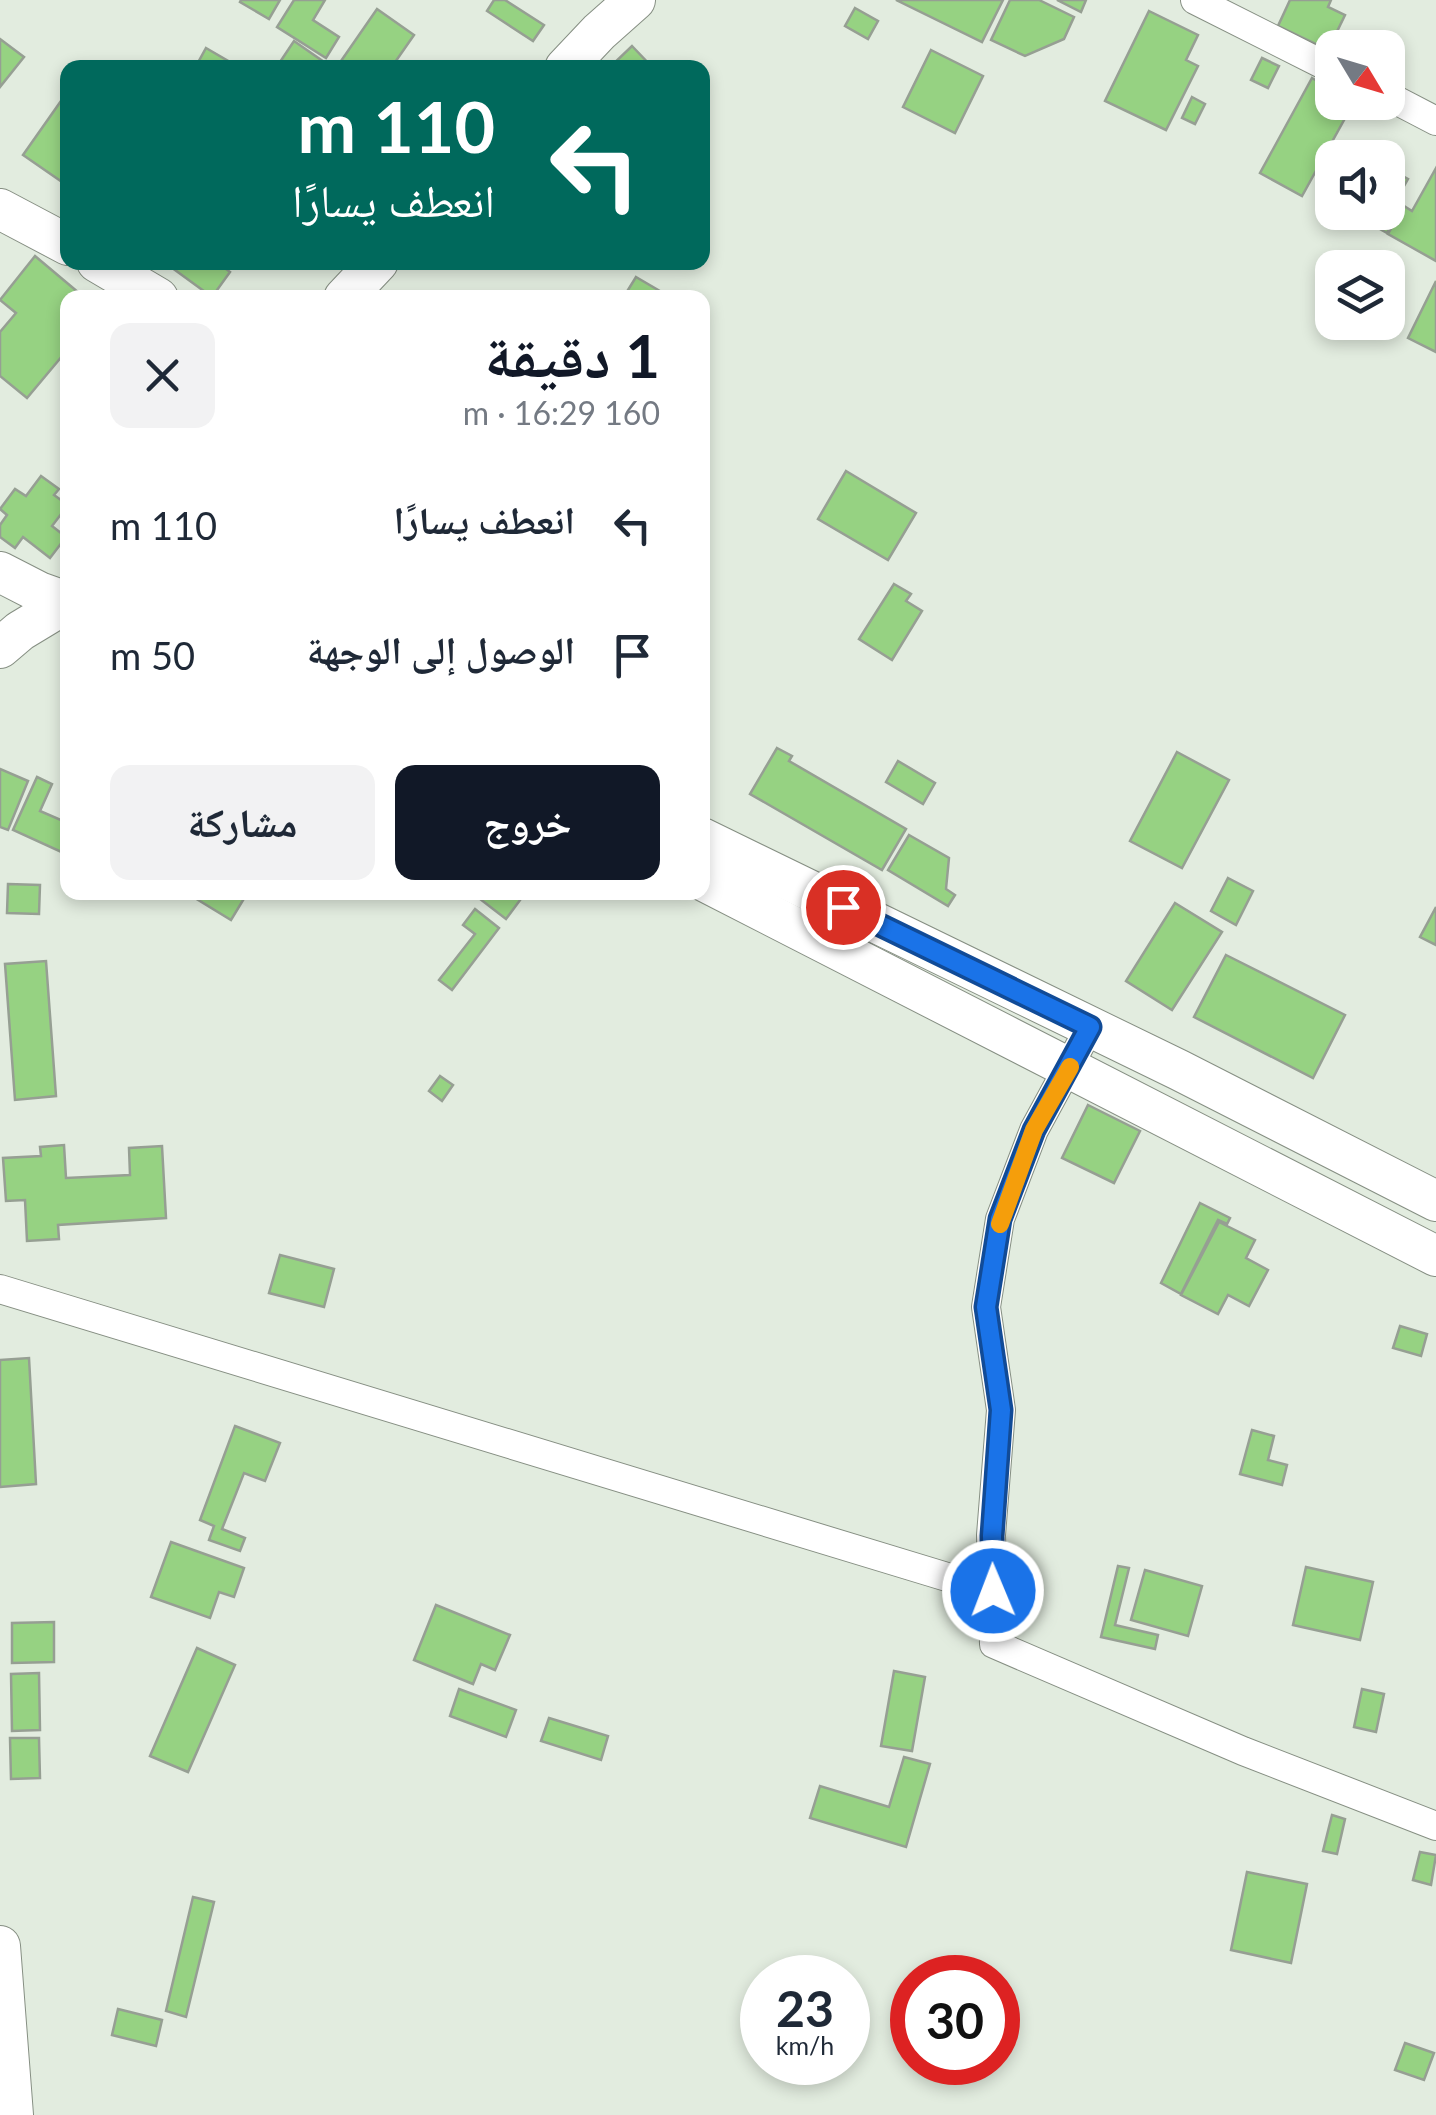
<!DOCTYPE html>
<html lang="ar">
<head>
<meta charset="utf-8">
<style>
	body { margin:0; font-family:Lato,"Noto Naskh Arabic",sans-serif; background:#f2f2f3; color:#1f2937; direction:rtl; height:100vh; display:flex; flex-direction:column; font-size:38px; white-space:nowrap }
	* { box-sizing:border-box; margin:0 }
	p { font-size:32px; color:#747a83 }
	.icon { flex:none; width:55px; height:55px; fill:none; stroke:currentColor; stroke-width:2; stroke-linecap:round; stroke-linejoin:round }
	.map { position:relative; flex:1; overflow:hidden; direction:ltr }
	.panel { position:absolute; left:60px; top:290px; width:650px; height:610px; display:flex; flex-direction:column; background:#fff; border-radius:20px; box-shadow:0 5px 15px #0003; direction:rtl }
	.panel>* { flex:none }
	.guide { position:absolute; left:60px; top:60px; width:650px; height:210px; border-radius:20px; box-shadow:0 5px 15px #0003; direction:rtl; background:#00695c; color:#fff; overflow:hidden }
	.needle { width:65px; rotate:128deg }
	.controls { position:absolute; left:1315px; top:30px; display:grid; gap:20px }
	.controls a { display:grid; place-items:center; width:90px; height:90px; border-radius:20px; background:#fff; box-shadow:0 5px 15px #0003; font-size:50px }
	.speed { position:absolute; left:740px; top:1955px; display:flex; gap:20px; font-size:50px; font-weight:700; text-align:center }
	.speed>* { display:grid; place-content:center; width:130px; height:130px; border-radius:50%; background:#fff; box-shadow:0 5px 15px #0003; line-height:1 }
	.speed small { font-size:25px; font-weight:400 }
	.speed .limit { border:15px solid #d22; background:#fff; color:#111 }
	.pin { position:absolute; display:grid; place-items:center; width:85px; height:85px; color:#fff; margin:-42px; border:5px solid #fff; border-radius:50%; box-shadow:0 2px 10px #0007 }
	.me { position:absolute; width:110px; margin:-55px; rotate:359deg; stroke-linejoin:round; filter:drop-shadow(0 0 8px #0008) }
	.turn { display:flex; align-items:center; gap:35px; height:210px; padding:0 50px; font-size:45px }
	.turn .icon { width:130px; height:130px; stroke-width:2.5 }
	.turn b { display:block; font-size:70px; line-height:85px }
	.round { display:grid; place-items:center; flex:none; width:105px; height:105px; border-radius:20px; background:#f2f2f3 }
	.overview { display:flex; align-items:center; justify-content:space-between; height:170px; padding:0 50px }
	h1 { font-size:60px; font-weight:700; line-height:75px; color:#111827 }
	.cta { display:flex; gap:20px; margin-top:auto; padding:20px 50px }
	.cta a { flex:1; height:115px; border-radius:20px; background:#111827; color:#fff; font-size:40px; font-weight:700; line-height:115px; text-align:center }
	.cta a+a { background:#f2f2f3; color:#1f2937 }
	ul { padding:0; list-style:none }
	li { display:flex; align-items:center; gap:30px; height:130px; padding:0 50px }
	li div { flex:1 }
	li b { display:block; font-size:38px }
	li em { font-style:normal }
	.map>svg:first-child { display:block }
	.building { fill:#96d282; stroke:#969f93; stroke-width:2.5 }
	.lines { fill:none; stroke-linecap:round; stroke-linejoin:round }
	.street-casing { stroke:#868f83; stroke-width:30 }
	.secondary-casing { stroke:#868f83; stroke-width:42 }
	.street { stroke:#fff; stroke-width:28 }
	.secondary { stroke:#fff; stroke-width:40 }
	.route-casing { stroke:#114b97; stroke-width:25 }
	.route { stroke:#1a73e8; stroke-width:18 }
	.slow { stroke:#f59e0b; stroke-width:18 }
</style>
</head>
<body>
<div class="map">
<svg width="1436" height="2115" viewBox="0 0 1436 2115">
	<rect width="100%" height="100%" fill="#e2ecdf"/>
	<!-- building -->
	<g class="building">
		<path d="M241,0H280L269,19L240,2Z"/>
		<path d="M294,0H325L313,20L339,37L326,58L277,27Z"/>
		<path d="M494,0H505L544,25L533,41L487,11Z"/>
		<path d="M896,0H1003L982,42Z"/>
		<path d="M1010,0H1039L1074,17L1064,39L1025,56L991,40Z"/>
		<path d="M1057,0H1086L1081,12Z"/>
		<path d="M1290,0H1331L1328,7L1345,15L1328,50L1278,26Z"/>
		<path d="M855,8L878,21L868,39L845,26Z"/>
		<path d="M377,9L414,35L391,68H350L341,61Z"/>
		<path d="M1149,11L1198,35L1186,60L1198,66L1166,130L1105,101Z"/>
		<path d="M0,39L24,57L0,87Z"/>
		<path d="M294,41L324,62L321,68H276Z"/>
		<path d="M632,46L653,68H609Z"/>
		<path d="M206,48L235,65L233,68H195Z"/>
		<path d="M931,50L983,76L955,133L903,107Z"/>
		<path d="M1388,54L1401,63L1390,82L1388,80Z"/>
		<path d="M1262,58L1279,66L1268,88L1251,80Z"/>
		<path d="M1312,78L1332,90V102H1354L1302,196L1260,173Z"/>
		<path d="M68,91V186L23,155Z"/>
		<path d="M1192,97L1205,104L1195,124L1182,118Z"/>
		<path d="M1388,168L1408,179L1395,202L1388,199Z"/>
		<path d="M1436,168V261L1388,234L1404,206L1412,211Z"/>
		<path d="M1350,212H1383L1394,219L1387,233Z"/>
		<path d="M35,256L85,298H68V349L27,398L0,376V332L16,313L0,300Z"/>
		<path d="M164,262H217L230,272L212,297Z"/>
		<path d="M636,277L670,297V298H623Z"/>
		<path d="M1436,281V352L1408,338Z"/>
		<path d="M846,471L916,513L888,560L818,519Z"/>
		<path d="M41,476L59,489L54,495L68,505L52,526L66,537L50,558L23,537L15,548L0,537V525L7,515L0,509L15,489L26,496Z"/>
		<path d="M894,584L911,594L906,601L922,611L892,660L859,639Z"/>
		<path d="M777,748L792,756L789,761L906,829L882,870L750,794Z"/>
		<path d="M1177,752L1229,780L1182,868L1130,841Z"/>
		<path d="M898,761L935,783L923,804L886,782Z"/>
		<path d="M0,769L28,781L8,830L0,827Z"/>
		<path d="M37,777L52,784L40,811L68,823V855L13,830Z"/>
		<path d="M909,835L949,858L946,889L955,895L948,906L888,870Z"/>
		<path d="M1228,878L1253,891L1236,925L1211,911Z"/>
		<path d="M8,884L40,885L39,914L7,913Z"/>
		<path d="M198,892H248L231,920L195,898Z"/>
		<path d="M471,892H526L506,919Z"/>
		<path d="M1175,903L1222,932L1172,1010L1126,981Z"/>
		<path d="M1436,907V945L1420,937Z"/>
		<path d="M475,909L499,928L452,990L439,980L475,934L463,925Z"/>
		<path d="M1226,955L1345,1015L1313,1078L1194,1017Z"/>
		<path d="M46,961L56,1096L15,1100L5,964Z"/>
		<path d="M440,1076L453,1085L442,1101L429,1091Z"/>
		<path d="M1088,1105L1140,1131L1114,1183L1062,1158Z"/>
		<path d="M64,1145L66,1178L130,1175L129,1148L162,1146L166,1218L58,1225L59,1239L27,1241L25,1200L6,1201L3,1158L41,1156L40,1147Z"/>
		<path d="M1200,1203L1230,1218L1227,1224L1218,1220L1181,1294L1161,1283Z"/>
		<path d="M1219,1222L1255,1240L1246,1258L1268,1270L1249,1306L1228,1295L1218,1314L1181,1295Z"/>
		<path d="M280,1255L334,1269L324,1307L269,1293Z"/>
		<path d="M1400,1326L1427,1334L1421,1356L1393,1348Z"/>
		<path d="M29,1358L36,1484L0,1487V1360Z"/>
		<path d="M235,1426L280,1443L265,1481L244,1473L222,1529L245,1538L240,1551L209,1540L214,1526L200,1520Z"/>
		<path d="M1252,1430L1274,1436L1268,1460L1287,1465L1282,1485L1240,1474Z"/>
		<path d="M171,1542L244,1568L234,1597L219,1592L210,1618L151,1597Z"/>
		<path d="M1118,1566L1129,1568L1115,1625L1158,1635L1155,1649L1101,1637Z"/>
		<path d="M1306,1567L1373,1582L1360,1640L1293,1625Z"/>
		<path d="M1145,1570L1202,1586L1188,1636L1131,1620Z"/>
		<path d="M436,1605L510,1635L495,1670L481,1664L473,1684L414,1660Z"/>
		<path d="M54,1622V1662L12,1663V1623Z"/>
		<path d="M197,1648L235,1665L188,1772L150,1756Z"/>
		<path d="M894,1671L925,1677L912,1751L881,1746Z"/>
		<path d="M39,1673L40,1730L12,1731L11,1674Z"/>
		<path d="M459,1689L516,1710L506,1737L450,1716Z"/>
		<path d="M1362,1689L1384,1694L1376,1732L1354,1727Z"/>
		<path d="M549,1718L608,1736L601,1760L541,1741Z"/>
		<path d="M10,1738H39L40,1778L11,1779Z"/>
		<path d="M904,1757L930,1764L906,1847L810,1818L820,1786L889,1807Z"/>
		<path d="M1332,1815L1345,1819L1337,1854L1323,1851Z"/>
		<path d="M1420,1852L1436,1855L1431,1885L1413,1880Z"/>
		<path d="M1247,1872L1307,1884L1291,1963L1231,1950Z"/>
		<path d="M193,1897L214,1902L186,2017L166,2011Z"/>
		<path d="M118,2009L162,2020L156,2046L112,2035Z"/>
		<path d="M1405,2043L1434,2053L1424,2080L1395,2070Z"/>
	</g>
	<g class="lines">
		<!-- street casing -->
		<g class="street-casing">
			<g id="street">
				<path d="M1195,0L1332,69"/>
				<path d="M1388,96L1436,121"/>
				<path d="M1090,1027L1034,1130L1000,1219L986,1307L1001,1410L991,1535L994,1644L1243,1751L1436,1826"/>
				<path d="M0,1289L993,1591"/>
			</g>
		</g>
		<!-- secondary casing -->
		<g class="secondary-casing">
			<g id="secondary">
				<path d="M565,68L599,32L635,0"/>
				<path d="M0,209L68,245"/>
				<path d="M97,262L158,298"/>
				<path d="M344,298L378,262"/>
				<path d="M0,572L39,592L67,602"/>
				<path d="M0,648L20,631L68,602"/>
				<path d="M702,838L1179,1070L1436,1201"/>
				<path d="M702,880L1436,1256"/>
				<path d="M0,1946L13,2115"/>
			</g>
		</g>
		<!-- street -->
		<use href="#street" class="street"/>
		<!-- secondary -->
		<use href="#secondary" class="secondary"/>
	</g>
	<g class="lines">
		<!-- route casing -->
		<g class="route-casing">
			<path id="route" d="M843,907L1090,1027L1034,1130L1000,1219L986,1307L1001,1410L992,1536L993,1591"/>
		</g>
		<!-- route -->
		<use href="#route" class="route"/>
		<!-- slow -->
		<path class="slow" d="M1000,1224L1034,1130L1070,1067"/>
	</g>
</svg>
<div class="controls">
<a><svg class="needle" viewBox="-14 -14 28 28"><path d="M0-13l5 13h-10z" fill="#e53935"/><path d="M0 13l5-13h-10z" fill="#747a83"/></svg></a>
<a><svg class="icon" aria-label="sound" viewBox="0 0 24 24"><path d="M4 9h4l5-4v14l-5-4H4zM17 9q2 3 0 6"/></svg></a>
<a><svg class="icon" aria-label="layers" viewBox="0 0 24 24"><path d="M12 4l9 5-9 5-9-5zM3 14l9 5 9-5"/></svg></a>
</div>
<div class="speed"><div>23<small>km/h</small></div><div class="limit">30</div></div>
<div class="pin" style="left:843px;top:907px;background:#d93025"><svg class="icon" aria-label="arrive" viewBox="0 0 24 24"><path d="M6 21V4h12l-3 4 3 4H6"/></svg></div>
<svg class="me" style="left:993px;top:1591px" viewBox="-20 -20 40 40"><circle r="17" fill="#1a73e8" stroke="#fff" stroke-width="3"/><path d="M0-11L8 9 0 5-8 9z" fill="#fff"/></svg>
<div class="guide">
<div class="turn"><svg class="icon" aria-label="left" viewBox="0 0 24 24"><path d="M17 20v-9H6M10 6l-5 5 5 5"/></svg><div><b>110 m</b>انعطف يسارًا</div></div>
</div>
<section class="panel">
<div class="overview"><div><h1>1 دقيقة</h1><p>160 m · 16:29</p></div><a class="round"><svg class="icon" aria-label="close" viewBox="0 0 24 24"><path d="M6 6l12 12M18 6L6 18"/></svg></a></div>
<ul>
<li><svg class="icon" aria-label="left" viewBox="0 0 24 24"><path d="M17 20v-9H6M10 6l-5 5 5 5"/></svg><div><b>انعطف يسارًا</b></div><em>110 m</em></li>
<li><svg class="icon" aria-label="arrive" viewBox="0 0 24 24"><path d="M6 21V4h12l-3 4 3 4H6"/></svg><div><b>الوصول إلى الوجهة</b></div><em>50 m</em></li>
</ul>
<div class="cta"><a>خروج</a><a>مشاركة</a></div>
</section>
</div>
</body>
</html>
